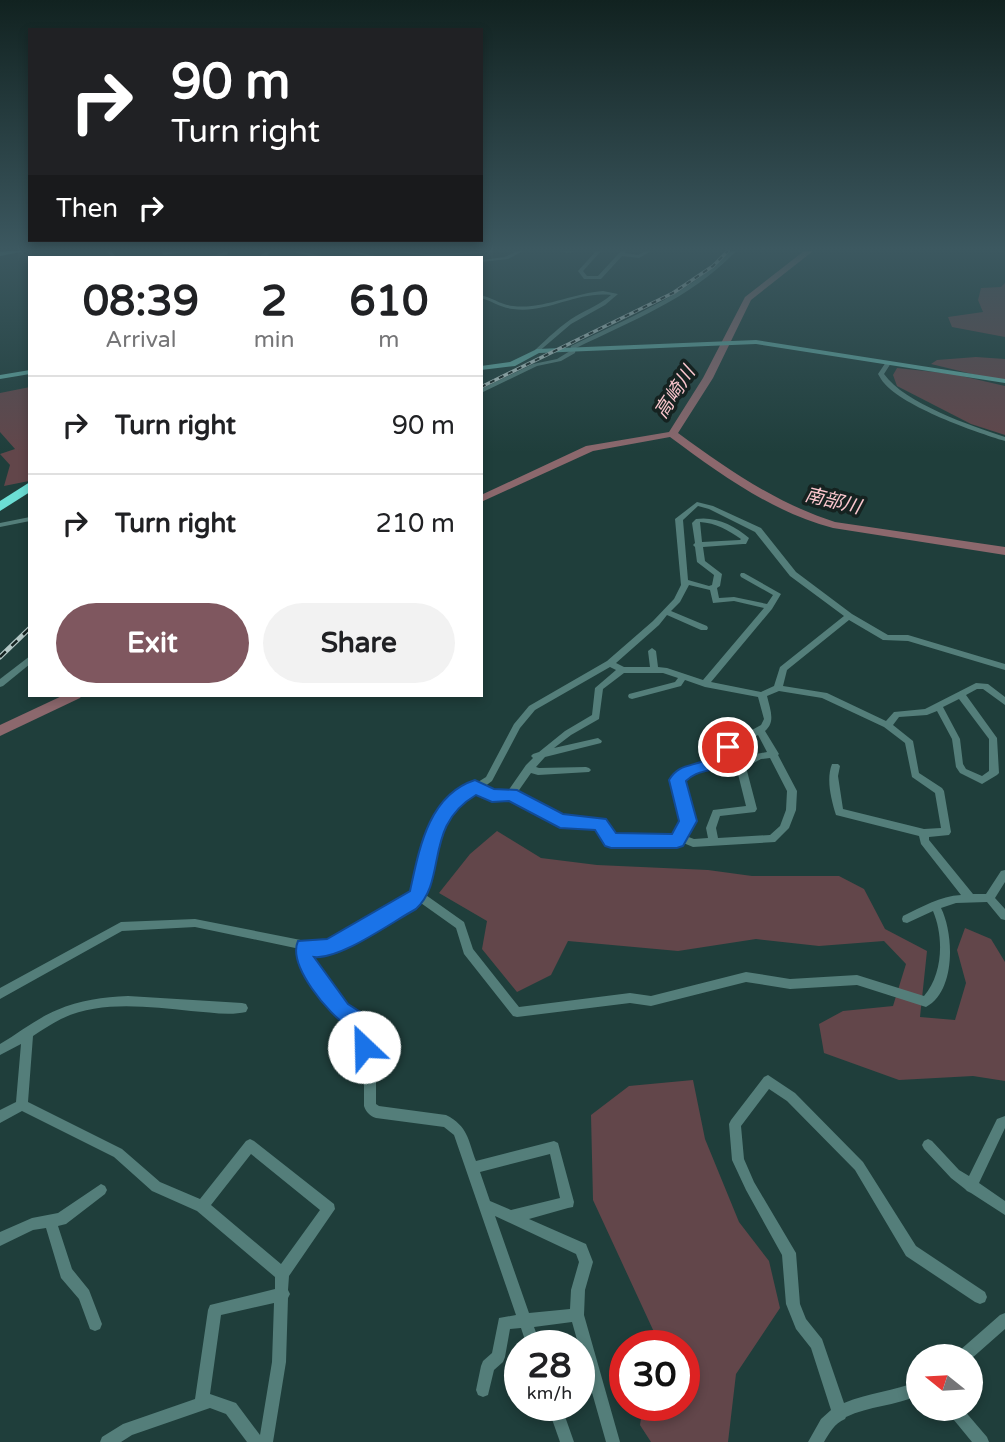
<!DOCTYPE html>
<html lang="en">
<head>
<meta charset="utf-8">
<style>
	body { margin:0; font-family:"Varela Round","Noto Sans JP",sans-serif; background:#f2f2f2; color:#202124; height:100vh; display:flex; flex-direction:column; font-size:26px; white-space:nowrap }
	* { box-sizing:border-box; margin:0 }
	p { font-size:23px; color:#757577 }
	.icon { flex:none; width:38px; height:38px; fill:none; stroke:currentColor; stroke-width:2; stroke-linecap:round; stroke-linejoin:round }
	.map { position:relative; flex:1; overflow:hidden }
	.panel { position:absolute; left:28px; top:256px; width:455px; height:441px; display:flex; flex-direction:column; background:#fff; border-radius:0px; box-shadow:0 4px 10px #0003 }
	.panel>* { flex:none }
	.guide { position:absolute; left:28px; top:28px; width:455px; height:214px; border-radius:0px; box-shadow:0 4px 10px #0003; background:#202124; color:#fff; overflow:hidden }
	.needle { width:46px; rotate:288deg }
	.tools { position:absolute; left:906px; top:1344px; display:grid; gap:14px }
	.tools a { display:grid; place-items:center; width:77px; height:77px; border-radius:50%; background:#fff; box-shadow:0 4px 10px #0003; font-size:35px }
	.speed { position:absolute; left:504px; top:1330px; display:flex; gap:14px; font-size:35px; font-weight:700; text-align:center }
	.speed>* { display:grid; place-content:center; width:91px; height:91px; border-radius:50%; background:#fff; box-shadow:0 4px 10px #0003; line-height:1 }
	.speed small { font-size:18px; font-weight:400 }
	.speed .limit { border:10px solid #d22; background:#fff; color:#111 }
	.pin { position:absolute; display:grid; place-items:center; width:60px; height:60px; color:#fff; margin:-30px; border:4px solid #fff; border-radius:50%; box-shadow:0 2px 7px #0007 }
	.me { position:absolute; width:77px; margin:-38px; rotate:336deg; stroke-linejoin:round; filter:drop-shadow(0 0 5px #0008) }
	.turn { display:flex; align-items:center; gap:24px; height:147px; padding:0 28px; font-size:32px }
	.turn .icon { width:91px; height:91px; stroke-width:2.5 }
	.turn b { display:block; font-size:49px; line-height:60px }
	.then { display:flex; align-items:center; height:66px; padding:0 28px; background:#0003; gap:14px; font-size:26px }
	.eta { display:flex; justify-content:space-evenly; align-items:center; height:119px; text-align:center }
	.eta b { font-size:42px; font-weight:700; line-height:49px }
	.action { display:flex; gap:14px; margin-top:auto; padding:14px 28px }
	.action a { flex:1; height:80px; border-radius:42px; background:#7f575f; color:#fff; font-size:28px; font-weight:700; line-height:80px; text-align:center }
	.action a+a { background:#f2f2f2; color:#202124 }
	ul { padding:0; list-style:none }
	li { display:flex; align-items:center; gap:21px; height:98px; padding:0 28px; border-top:2px solid #e0e0e0 }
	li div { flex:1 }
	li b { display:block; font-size:26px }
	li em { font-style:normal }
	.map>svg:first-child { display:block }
	.green { fill:#62464a }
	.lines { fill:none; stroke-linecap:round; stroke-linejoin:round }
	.river { fill:#8c686d; fill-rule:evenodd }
	.street { fill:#547e7a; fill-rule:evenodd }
	.secondary { fill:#5fa69f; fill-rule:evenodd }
	.highway { fill:#6cdfd5; fill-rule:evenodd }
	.rail-far1-casing { stroke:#b3c7c5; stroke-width:3.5 }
	.rail-casing { stroke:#b3c7c5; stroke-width:5 }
	.rail-far1 { stroke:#152220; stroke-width:2; stroke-dasharray:5; stroke-linecap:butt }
	.rail { stroke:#152220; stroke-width:2.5; stroke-dasharray:8; stroke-linecap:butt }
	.route { fill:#1a73e8; stroke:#114b97; stroke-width:2 }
	.labels { text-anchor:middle; stroke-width:7; stroke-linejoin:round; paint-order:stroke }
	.far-water-label { font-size:19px; font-style:italic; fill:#fcc7ce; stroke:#152220 }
</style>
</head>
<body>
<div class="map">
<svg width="1005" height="1442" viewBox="0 0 1005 1442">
	<rect width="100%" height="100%" fill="#1f3e3b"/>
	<!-- green -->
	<g class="green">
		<path d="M1005,283V337L952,327L948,317L983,312L978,300L981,288L1001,287Z"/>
		<path d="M976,357L1005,359V382L931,364L937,360Z"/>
		<path d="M897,368L953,374L1005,386V435L971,424L897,386L893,375Z"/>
		<path d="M30,387L29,481L4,486L10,465L0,454L15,449L0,432V393Z"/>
		<path d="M497,831L541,858L597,865L708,870L752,876H839L864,889L885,929L927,951L920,1017L955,1020L966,983L957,950L965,928L991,939L1005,962V1081L973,1076L899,1080L824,1053L819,1024L843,1011L893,1006L906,964L884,941L819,946L756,939L678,951L568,941L551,975L517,992L482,949L487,921L439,893L470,854Z"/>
		<path d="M693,1080L705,1139L739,1222L769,1261L780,1308L736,1374L728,1442H651L640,1425L643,1405H684V1346H652L654,1332L593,1200L591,1115L629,1086Z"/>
	</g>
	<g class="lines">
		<!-- river -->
		<g class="river">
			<path d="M804,251H813L751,300L713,378L678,433C727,469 776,503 835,522L1005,547V555L833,528C772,512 720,474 670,437L593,451L481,502V495L586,446L669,432L703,378L745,297Z"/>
			<path d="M64,695H82L80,698L0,736V725Z"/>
		</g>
		<!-- street -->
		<g class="street">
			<path d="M106,251H111L116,257H112Z"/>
			<path d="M160,251H164L165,252L190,251L164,255Z"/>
			<path d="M224,251H228L227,255L213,257H203L223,253Z"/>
			<path d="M267,251H272L267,255L273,257H261V255Z"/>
			<path d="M288,251H298L326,257H317Z"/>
			<path d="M342,251H352L381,257H372Z"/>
			<path d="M396,251C409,251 422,255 435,254C454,254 473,251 492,251L490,252L435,257L398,252Z"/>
			<path d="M517,251H523L508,259L481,262V260L505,257Z"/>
			<path d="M561,251H576C573,253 564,253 561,251Z"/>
			<path d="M596,251H601L583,271L587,276H598L621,251H626L625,253L638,255L646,251H651L639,258L622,256L601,279H584L578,271Z"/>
			<path d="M731,251H736C693,297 632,321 576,348L575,353L561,361L537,366L481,393V389L533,364L557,359L570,351L571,346C628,318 685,296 731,251Z"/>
			<path d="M603,291L618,294L605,305L571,324L537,353L535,352V350C548,338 561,325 576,316C588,309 601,304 611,295C577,291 546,314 513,309C501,308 492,301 481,298V295C492,298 502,305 513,306C541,310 574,293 603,291Z"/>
			<path d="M886,362L891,363L884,374C904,403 971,426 1005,437V441C975,432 904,407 884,383C882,381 880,377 878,374Z"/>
			<path d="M697,502L713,506L761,528L796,572L852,614L888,635H908L1005,664V670L908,641L883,640L849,620L787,670L783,686L827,693L886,721L894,712L925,709L976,683L988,684L1005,697V705L983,689H977L966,695L997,738L999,773L997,775L982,784L960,773L956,767L952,739L937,711L927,715L899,717L893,725L913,741L919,773L942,788L944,791L951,832L949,835L929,837V840L973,894H986L1001,871L1005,870V882L995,898L1005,909V920L1001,919L987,902L956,903L941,908C954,934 956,991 926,1007L857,985L790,989L746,982L651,1006L630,1003L517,1017L513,1016L464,954L456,928L418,901L413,906L326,952L322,954L311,951C313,973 332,992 348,1006C353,1011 360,1015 364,1021L376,1072V1104L379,1106L446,1115C468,1126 468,1140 476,1161L554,1141L558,1143L574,1202L573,1207L568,1208L529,1219L586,1244L593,1262L585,1290L584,1315L620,1442H606L572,1322L534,1327L541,1346H527L521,1328L510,1329L505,1357L503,1362L494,1370L488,1395L483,1397L478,1395L476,1390L481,1366L483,1361L492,1353L499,1318L516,1315L454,1135L444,1127L376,1118C370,1116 366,1112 364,1106V1072L353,1024L328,1002L312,981L304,967L301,957L300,949L195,927L122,931L0,999V988L121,922L195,919L321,944L405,900L413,893L425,842L446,802L486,777L514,724L529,706L607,661L653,621L674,599L681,585L675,519ZM698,506L709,509L755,532L790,576L844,616L780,667L774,686L761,692L711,682L772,609L781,594L744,573H741L740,575L741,577L773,595L767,604L734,597L719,598L717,588L720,586L722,574L705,561L703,547L743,544H746L749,538C734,525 715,516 696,519L692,523L695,543L693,545L695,547L697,562L714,575L712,585L709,586L688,580L683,520ZM700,522C716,523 728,530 741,539L740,540L702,542ZM689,585L710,590L713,603L734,601L764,608L703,680L667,668L658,667L656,651L652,648L648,651L650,667H624L616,663L659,625L667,615L701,630H707L708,628L707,626L671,611L680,602ZM610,667L616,670L595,688L592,715L565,731L539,752L533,754L531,756L533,758L526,765L508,791H493L484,787L492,781L520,728L535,710ZM624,673H663L678,678L675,682L629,694L628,696L629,698L632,699L681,686L685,680L705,687L758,697L764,719L761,725L725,745L708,764L682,770L672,780L683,821L677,835L614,837L603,821L562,817L517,793L531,773L538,775L589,772L591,770L589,768L586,767L539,768L536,767L545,757L601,743L602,741L598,738L554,748L571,735L599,719L603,689ZM779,691L822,698L884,727L905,743L912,777L935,793L941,828L924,829L843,809L838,776L840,766L838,764H832C826,779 831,799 836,815L919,836L921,844L961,895C940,896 922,907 903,916L902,919L903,922L907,923L933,911C944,937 943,974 924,996L857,975L790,979L746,972L651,996L630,993L519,1007L473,949L464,922L423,893L435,842L452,808L477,792L492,799L510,798L560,825L597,828L608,844L611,845L681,842L693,847L775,842L789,828L796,810L797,791L778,755L779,754L765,731C776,722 770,709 767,696ZM959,699L989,739V771L982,776L966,769L963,764L960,739L943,707ZM758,735L767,752L756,754L738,764L736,766L746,806L713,810L706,828L708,838L694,839L686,836L693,821L682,781L688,775L714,769L731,749ZM770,758L787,791L786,810L780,826L770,835L718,838L716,828L720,816L755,812L757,809L746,767L761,759ZM550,1154L560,1198L511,1210L490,1201L480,1172ZM495,1216L576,1254L579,1262L571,1290L570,1309L529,1313Z"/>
			<path d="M30,517V521L0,527V523Z"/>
			<path d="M30,656V664L3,686L0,687V679Z"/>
			<path d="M128,996L242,1003L246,1004L248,1008L246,1012C229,1016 208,1012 191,1011C148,1007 101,1000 61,1019C51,1024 42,1030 33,1036L28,1102L122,1149L160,1182L200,1199L246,1141L250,1139L254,1141L334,1204L335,1209L289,1276L288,1290L290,1294L288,1298L286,1362L273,1442H247L226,1414L210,1408L132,1435L121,1442H100L102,1437L123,1424L195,1399L208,1310L210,1305L275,1289V1277L197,1211L152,1191L114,1157L22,1111L0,1123V1110L16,1102L21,1044L0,1055V1044C19,1033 37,1018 57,1010C80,1000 103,997 128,996ZM251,1154L320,1210L281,1264L211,1205ZM274,1303L272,1362L260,1435L236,1403L210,1394L221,1315Z"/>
			<path d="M768,1075L795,1093L863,1162L916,1246L985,1292L987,1297L985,1302L980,1304L975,1302L906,1256L855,1170L787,1101L769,1089L741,1126L744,1159L754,1182L796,1253L800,1304L806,1319L822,1339L844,1403C868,1393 894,1391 919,1381V1395C895,1406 869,1406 846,1417L845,1419C834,1424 830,1432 824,1442H808L821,1419L831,1410L811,1348L796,1329L786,1304L782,1255L746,1190L732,1160L729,1124L731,1120L764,1077Z"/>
			<path d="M1005,1116V1128L979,1183L1005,1201V1215L971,1193L967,1191L965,1189L951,1178L924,1149L922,1145L924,1141L928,1139L932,1141L959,1170L969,1176L997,1119Z"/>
			<path d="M101,1184L105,1186L107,1190L105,1194L66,1224L58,1226L72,1269L89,1290L102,1324L100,1329L95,1331L90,1329L79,1299L61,1278L46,1228L33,1230L0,1246V1232L32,1218L58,1213Z"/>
			<path d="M1005,1313V1329L971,1359V1356H957L959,1351L1000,1315Z"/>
			<path d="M547,1405H561L574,1442H560Z"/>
			<path d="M947,1409H963L987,1437L989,1442H972L949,1414Z"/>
		</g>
		<!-- secondary -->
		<g class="secondary">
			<path d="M8,251H25L0,256V252Z"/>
			<path d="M756,340L1005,379V383L756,344L539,353L515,366L481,370V366L510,362L537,349Z"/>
			<path d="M30,370V374L0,379V375Z"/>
		</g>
		<!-- highway -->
		<path class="highway" d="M30,482V492L0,511V501Z"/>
		<!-- rail-far1 casing -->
		<g class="rail-far1-casing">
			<path id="rail-far1" d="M481,387L673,293L713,266L728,251"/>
		</g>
		<!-- rail casing -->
		<g class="rail-casing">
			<path id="rail" d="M0,657L30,628"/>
		</g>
		<!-- rail-far1 -->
		<use href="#rail-far1" class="rail-far1"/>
		<!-- rail -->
		<use href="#rail" class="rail"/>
	</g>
	<!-- sky -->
	<linearGradient id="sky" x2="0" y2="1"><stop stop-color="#112220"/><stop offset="0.55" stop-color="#3c5860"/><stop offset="1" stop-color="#3c5860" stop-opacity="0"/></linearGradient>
	<rect width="1005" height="453" fill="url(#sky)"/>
	<!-- route -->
	<path class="route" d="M728,741L736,747C716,780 703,764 686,781L697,821L683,846L677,848H611L605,846L595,830L560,828L509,801L492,802L476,795C423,826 448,879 416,909C392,922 340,960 314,957L348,1004L365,1015L375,1047L372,1054L364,1057L357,1054L349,1027C329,1015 287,965 298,941L327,939L410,891C419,850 428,795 475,780L494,789L517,790L563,814L606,819L616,833L672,834L679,821L669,780C679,763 693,767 708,759C716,755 718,744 728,741Z"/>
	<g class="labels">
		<!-- far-water labels -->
		<g class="far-water-label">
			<text transform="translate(674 392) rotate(-57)" y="7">高崎川</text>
			<text transform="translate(833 500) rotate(14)" y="7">南部川</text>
		</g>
	</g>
</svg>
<div class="tools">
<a><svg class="needle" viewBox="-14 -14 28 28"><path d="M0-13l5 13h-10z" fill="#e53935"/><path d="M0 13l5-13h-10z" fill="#757577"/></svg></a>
</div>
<div class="speed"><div>28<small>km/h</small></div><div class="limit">30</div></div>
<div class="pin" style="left:728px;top:747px;background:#d93025"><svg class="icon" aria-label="arrive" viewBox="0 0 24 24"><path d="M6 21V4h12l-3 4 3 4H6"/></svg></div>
<svg class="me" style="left:364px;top:1047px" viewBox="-20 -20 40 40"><circle r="19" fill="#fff"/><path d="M0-13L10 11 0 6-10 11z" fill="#1a73e8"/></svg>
<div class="guide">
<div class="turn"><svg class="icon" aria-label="right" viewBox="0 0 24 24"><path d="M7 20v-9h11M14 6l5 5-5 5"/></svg><div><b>90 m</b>Turn right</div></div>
<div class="then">Then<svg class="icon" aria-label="right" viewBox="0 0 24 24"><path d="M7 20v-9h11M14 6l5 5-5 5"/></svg></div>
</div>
<section class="panel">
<div class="eta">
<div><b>08:39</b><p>Arrival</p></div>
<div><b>2</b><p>min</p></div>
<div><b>610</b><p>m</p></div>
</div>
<ul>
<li><svg class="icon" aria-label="right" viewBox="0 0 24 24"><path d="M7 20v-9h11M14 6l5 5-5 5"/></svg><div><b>Turn right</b></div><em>90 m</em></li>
<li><svg class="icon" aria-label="right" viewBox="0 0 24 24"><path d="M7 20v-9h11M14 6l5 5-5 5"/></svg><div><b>Turn right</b></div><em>210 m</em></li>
</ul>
<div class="action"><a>Exit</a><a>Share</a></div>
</section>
</div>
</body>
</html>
